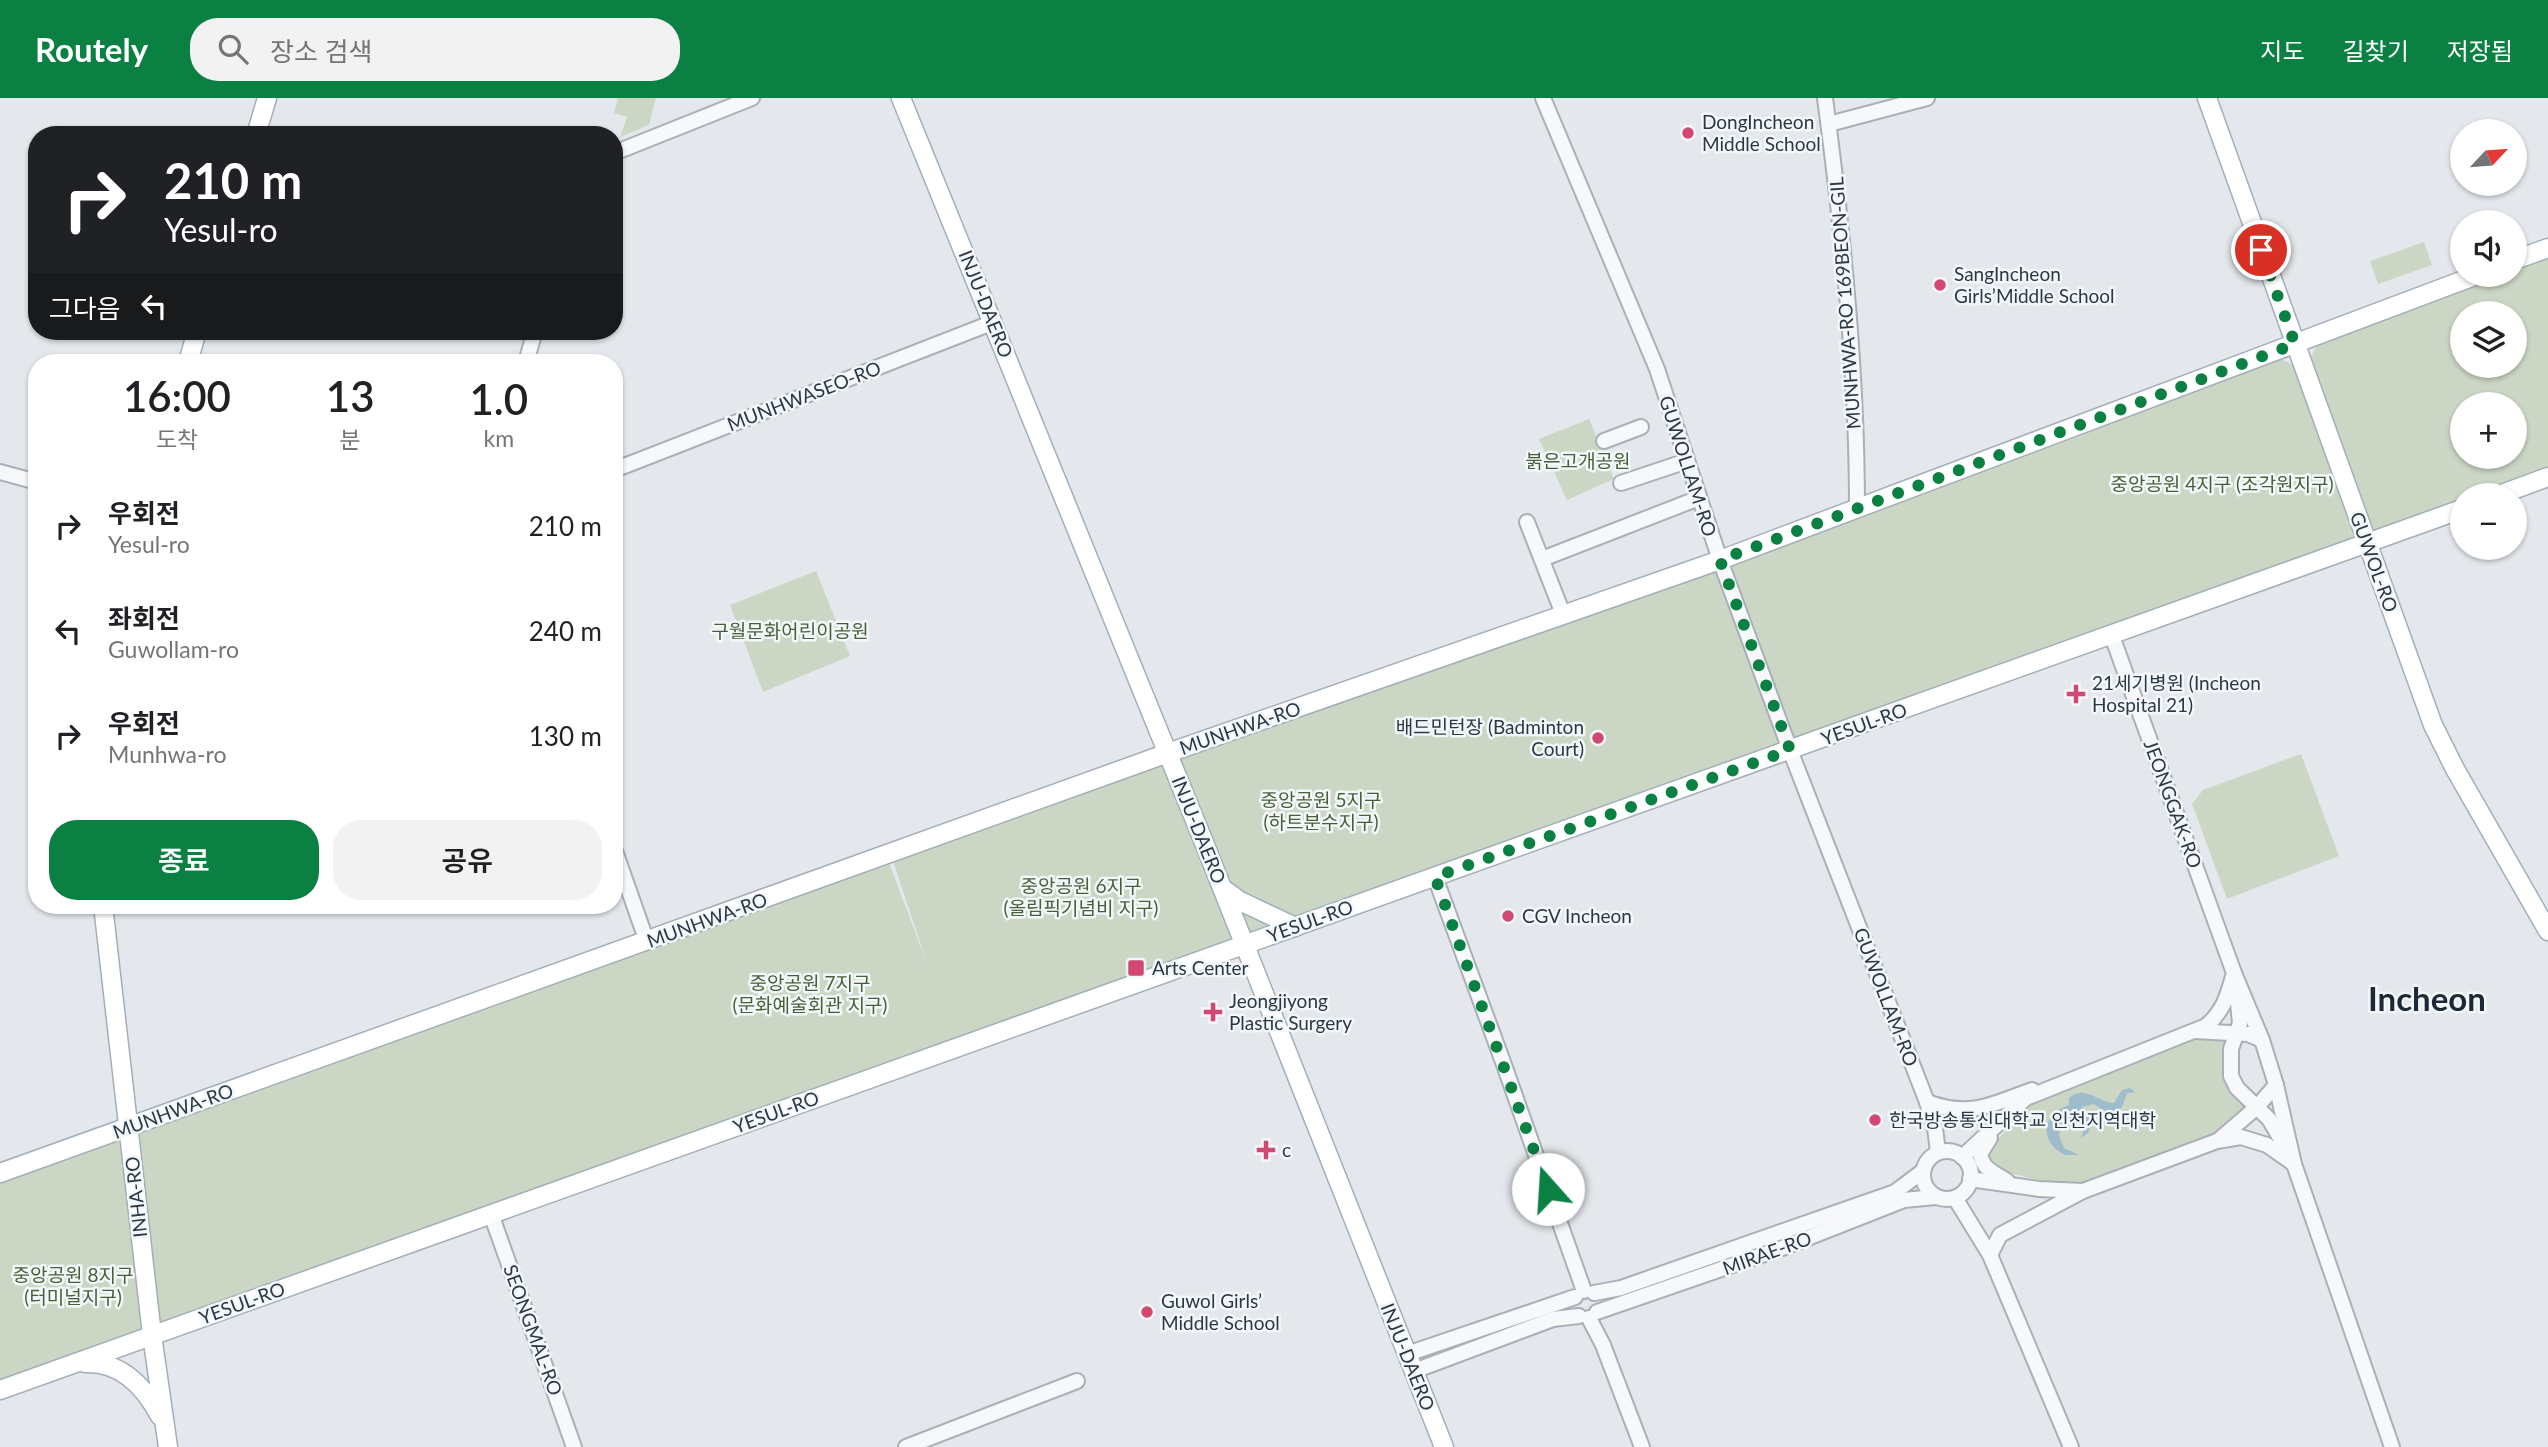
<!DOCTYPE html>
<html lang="ko">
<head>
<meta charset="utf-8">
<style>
	body { margin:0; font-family:Lato,"Noto Sans KR",sans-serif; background:#f2f2f2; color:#202124; height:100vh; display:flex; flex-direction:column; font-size:26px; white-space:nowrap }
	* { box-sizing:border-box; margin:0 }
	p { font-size:23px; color:#757577 }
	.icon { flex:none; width:38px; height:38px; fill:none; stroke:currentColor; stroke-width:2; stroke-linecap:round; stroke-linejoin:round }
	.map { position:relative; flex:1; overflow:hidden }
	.panel { position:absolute; left:28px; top:256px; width:595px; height:560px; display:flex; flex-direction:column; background:#fff; border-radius:28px; box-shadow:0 2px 5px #0004 }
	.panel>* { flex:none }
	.hud { position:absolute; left:28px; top:28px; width:595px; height:214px; border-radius:28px; box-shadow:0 2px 5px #0004; background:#202124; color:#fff; overflow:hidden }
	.needle { width:46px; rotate:64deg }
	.tools { position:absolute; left:2450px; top:21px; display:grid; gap:14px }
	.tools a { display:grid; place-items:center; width:77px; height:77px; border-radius:50%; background:#fff; box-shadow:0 2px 5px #0004; font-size:35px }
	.pin { position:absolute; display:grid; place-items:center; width:60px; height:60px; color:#fff; margin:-30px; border:4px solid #fff; border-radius:50%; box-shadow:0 2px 7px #0007 }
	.me { position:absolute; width:77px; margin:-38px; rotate:341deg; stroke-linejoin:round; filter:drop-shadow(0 0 5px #0008) }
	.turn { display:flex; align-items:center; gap:24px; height:147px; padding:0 21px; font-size:32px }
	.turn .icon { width:91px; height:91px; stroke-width:2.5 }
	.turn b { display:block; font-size:49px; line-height:60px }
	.then { display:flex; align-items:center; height:66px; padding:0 21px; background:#0003; gap:14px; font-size:26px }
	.eta { display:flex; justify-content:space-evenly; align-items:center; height:119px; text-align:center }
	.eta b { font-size:42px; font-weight:600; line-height:49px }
	.action { display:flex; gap:14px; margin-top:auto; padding:14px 21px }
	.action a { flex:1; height:80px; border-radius:28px; background:#0b8043; color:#fff; font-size:28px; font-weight:600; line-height:80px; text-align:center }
	.action a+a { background:#f2f2f2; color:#202124 }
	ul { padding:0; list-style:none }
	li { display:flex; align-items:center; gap:21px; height:105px; padding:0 21px }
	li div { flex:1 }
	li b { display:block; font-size:26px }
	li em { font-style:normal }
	header { display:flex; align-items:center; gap:42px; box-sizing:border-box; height:98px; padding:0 35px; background:#0b8043; color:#fff }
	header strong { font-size:33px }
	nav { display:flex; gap:38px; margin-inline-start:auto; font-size:24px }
	.search { width:490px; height:63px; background:#f2f2f2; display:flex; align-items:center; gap:18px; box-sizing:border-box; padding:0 24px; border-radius:28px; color:#757577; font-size:26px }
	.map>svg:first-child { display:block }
	.green { fill:#ccd6c5; fill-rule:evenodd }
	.water { fill:#9ebccc }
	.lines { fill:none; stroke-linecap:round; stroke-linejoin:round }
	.minor-casing { stroke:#a9b0b7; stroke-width:18 }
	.major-casing { stroke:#a3afb8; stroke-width:21 }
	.minor { stroke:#f7f8fa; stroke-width:14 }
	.major { stroke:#fff; stroke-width:18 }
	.route { stroke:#0b8043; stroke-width:12; stroke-dasharray:0 21.6 }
	.poi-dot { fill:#d24873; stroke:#f4f7f9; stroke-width:2.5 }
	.labels { text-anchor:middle; stroke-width:5; stroke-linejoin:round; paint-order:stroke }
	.poi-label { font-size:19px; fill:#2b3845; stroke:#f4f7f9; text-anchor:start }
	.street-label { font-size:19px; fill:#2b3845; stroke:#f4f7f9 }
	.park-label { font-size:19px; fill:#466138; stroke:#f4f7f9 }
	.town-label { font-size:33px; font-weight:bold; fill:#1d2936; stroke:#f4f7f9 }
</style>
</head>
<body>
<header>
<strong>Routely</strong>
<div class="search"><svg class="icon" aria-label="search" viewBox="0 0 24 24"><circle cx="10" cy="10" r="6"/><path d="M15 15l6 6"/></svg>장소 검색</div>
<nav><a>지도</a><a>길찾기</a><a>저장됨</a></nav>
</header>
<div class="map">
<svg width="2548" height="1349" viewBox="0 0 2548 1349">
	<rect width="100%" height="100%" fill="#e4e8ec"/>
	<!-- green -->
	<g class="green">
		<path d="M616,0H656L649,27L620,39L627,19L614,15L618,1Z"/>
		<path d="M2424,144L2432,167L2378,186L2370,163Z"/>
		<path d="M2548,150V378L2497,397H2462V411L2386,439L2360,424L2367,446L0,1291V1075L134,1032L888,762L928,868L892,760L1175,658L1716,469L1724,476L1737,456L2270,255L2304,273L2322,237L2478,177H2515V163ZM2462,215H2515V268H2462ZM2462,306H2515V359H2462Z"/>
		<path d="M1589,321L1614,381L1567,402L1539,341Z"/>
		<path d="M816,473L850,558L763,594L730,507Z"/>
		<path d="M2301,656L2339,758L2227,801L2192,706L2203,692Z"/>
		<path d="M2193,933L2238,935L2231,978L2257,1009L2217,1043L2083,1093L1994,1071L1988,1063L1987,1052L2047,991Z"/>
	</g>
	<!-- water -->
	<path class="water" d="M2130,990L2135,994L2127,995L2122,1009L2116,1016H2108L2094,1006L2081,1009L2087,1014L2091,1027L2088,1035L2081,1040L2083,1034L2078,1025L2069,1022L2062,1026L2059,1038L2064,1050L2079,1057H2065C2038,1043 2042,1016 2069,1007V1000C2085,986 2097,1004 2114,1005L2122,992Z"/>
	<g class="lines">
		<!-- minor casing -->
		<g class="minor-casing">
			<g id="minor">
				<path d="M1543,0L1657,271L1720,462L1790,652L1927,1004L1935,1030L1938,1054"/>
				<path d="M1825,0C1843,136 1857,273 1857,411"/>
				<path d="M1829,26L1927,0"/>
				<path d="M614,55L752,0"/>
				<path d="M526,264L535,233"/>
				<path d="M1604,343L1641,329"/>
				<path d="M614,372L994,224"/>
				<path d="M0,374L37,384"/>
				<path d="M1621,385L1687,363"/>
				<path d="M1527,424L1563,516"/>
				<path d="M1542,461L1699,400"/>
				<path d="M2112,538L2234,875L2262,942L2276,987L2294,1066L2392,1349"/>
				<path d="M614,750L647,844"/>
				<path d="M1435,779L1503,964L1584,1193"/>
				<path d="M2237,895L2240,925L2231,951V978L2237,990L2269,1021L2286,1050"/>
				<path d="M2195,933L2248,936L2262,942"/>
				<path d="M1927,1004C1971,1020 1990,1007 2032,992"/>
				<path d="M1990,1040L1980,1056C1984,1073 1994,1074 2007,1083"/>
				<path d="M2221,1040L2257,1009L2276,987"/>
				<circle cx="1947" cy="1077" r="24"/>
				<path d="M1962,1059L2026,1000L2206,928C2224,913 2228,896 2234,875"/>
				<path d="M1970,1081L2039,1091L2083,1093L2217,1043L2241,1039L2267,1047L2294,1066"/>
				<path d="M1955,1100L1990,1157L2071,1349"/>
				<path d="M491,1116L574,1349"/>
				<path d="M1990,1157L2000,1137L2081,1094"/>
				<path d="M1594,1195L1621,1190L1895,1094L1923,1073"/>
				<path d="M1597,1214L1782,1150L1904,1102L1936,1099"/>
				<path d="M1589,1220L1603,1247L1642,1349"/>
				<path d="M1407,1256L1575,1199"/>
				<path d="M1414,1273L1553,1221L1579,1218"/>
				<path d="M906,1349L1077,1283"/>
			</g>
		</g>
		<!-- major casing -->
		<g class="major-casing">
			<g id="major">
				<path d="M901,0L1205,747L1444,1349"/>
				<path d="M2207,0L2433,627L2455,671L2548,833"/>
				<path d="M256,37L267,0"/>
				<path d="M2515,162L2548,150"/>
				<path d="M188,264L197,233"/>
				<path d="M2499,397L2548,379"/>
				<path d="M1222,790L1240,803L1295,829"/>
				<path d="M103,807L152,1237L168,1349"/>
				<path d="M0,1075L1168,655L1720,462L2477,177"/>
				<path d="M85,1265C121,1263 144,1288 160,1318"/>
				<path d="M0,1292L2462,411"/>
			</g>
		</g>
		<!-- minor -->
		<use href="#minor" class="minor"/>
		<!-- major -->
		<use href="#major" class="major"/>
	</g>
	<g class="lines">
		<!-- route -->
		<path class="route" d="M1548,1091L1435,779L1790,652L1720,462L2295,246L2261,152"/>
	</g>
	<!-- markers -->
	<g class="poi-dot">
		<circle cx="1688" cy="35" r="7"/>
		<circle cx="1940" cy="187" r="7"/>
		<path d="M2072.5 585.5h7v7h7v7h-7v7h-7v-7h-7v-7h7z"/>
		<circle cx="1598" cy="640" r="7"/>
		<circle cx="1508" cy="818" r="7"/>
		<rect x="1127" y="861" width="18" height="18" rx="3.5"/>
		<path d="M1209.5 903.5h7v7h7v7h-7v7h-7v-7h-7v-7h7z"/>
		<circle cx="1875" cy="1022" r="7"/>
		<path d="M1262.5 1041.5h7v7h7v7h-7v7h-7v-7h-7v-7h7z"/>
		<circle cx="1147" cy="1214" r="7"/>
	</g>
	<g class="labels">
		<!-- poi labels -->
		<g class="poi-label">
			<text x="1702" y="31">DongIncheon<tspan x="1702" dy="22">Middle School</tspan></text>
			<text x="1954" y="183">SangIncheon<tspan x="1954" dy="22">Girls’Middle School</tspan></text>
			<text x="2092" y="592">21세기병원 (Incheon<tspan x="2092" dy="22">Hospital 21)</tspan></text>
			<text x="1584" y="636" text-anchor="end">배드민턴장 (Badminton<tspan x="1584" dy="22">Court)</tspan></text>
			<text x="1522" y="825">CGV Incheon</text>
			<text x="1152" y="877">Arts Center</text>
			<text x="1229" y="910">Jeongjiyong<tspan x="1229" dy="22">Plastic Surgery</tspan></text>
			<text x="1889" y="1029">한국방송통신대학교 인천지역대학</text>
			<text x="1282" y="1059">c</text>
			<text x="1161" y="1210">Guwol Girls’<tspan x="1161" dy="22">Middle School</tspan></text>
		</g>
		<!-- street labels -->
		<g class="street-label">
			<text transform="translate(1845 205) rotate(-94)" y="7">MUNHWA-RO 169BEON-GIL</text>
			<text transform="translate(986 206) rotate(68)" y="7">INJU-DAERO</text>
			<text transform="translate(804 298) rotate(-21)" y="7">MUNHWASEO-RO</text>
			<text transform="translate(1688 368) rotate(72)" y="7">GUWOLLAM-RO</text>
			<text transform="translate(2374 464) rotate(70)" y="7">GUWOL-RO</text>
			<text transform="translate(1864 626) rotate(-20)" y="7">YESUL-RO</text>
			<text transform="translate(1240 630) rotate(-19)" y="7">MUNHWA-RO</text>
			<text transform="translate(2173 706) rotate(70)" y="7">JEONGGAK-RO</text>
			<text transform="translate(1199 732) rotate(68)" y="7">INJU-DAERO</text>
			<text transform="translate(707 822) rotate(-20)" y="7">MUNHWA-RO</text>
			<text transform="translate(1310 823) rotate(-20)" y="7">YESUL-RO</text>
			<text transform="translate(1886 899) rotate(69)" y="7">GUWOLLAM-RO</text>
			<text transform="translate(173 1013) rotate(-20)" y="7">MUNHWA-RO</text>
			<text transform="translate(776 1014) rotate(-20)" y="7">YESUL-RO</text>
			<text transform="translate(136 1099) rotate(-96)" y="7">INHA-RO</text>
			<text transform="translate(1767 1155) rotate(-20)" y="7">MIRAE-RO</text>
			<text transform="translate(242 1205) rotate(-20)" y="7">YESUL-RO</text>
			<text transform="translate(533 1232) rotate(70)" y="7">SEONGMAL-RO</text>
			<text transform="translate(1408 1259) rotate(68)" y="7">INJU-DAERO</text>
		</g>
		<!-- park labels -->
		<g class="park-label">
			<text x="1578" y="370">붉은고개공원</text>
			<text x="2222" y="393">중앙공원 4지구 (조각원지구)</text>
			<text x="790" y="540">구월문화어린이공원</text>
			<text x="1321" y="709">중앙공원 5지구<tspan x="1321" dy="22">(하트분수지구)</tspan></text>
			<text x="1081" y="795">중앙공원 6지구<tspan x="1081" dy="22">(올림픽기념비 지구)</tspan></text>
			<text x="810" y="892">중앙공원 7지구<tspan x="810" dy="22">(문화예술회관 지구)</tspan></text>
			<text x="73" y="1184">중앙공원 8지구<tspan x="73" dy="22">(터미널지구)</tspan></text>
		</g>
		<!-- town labels -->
		<g class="town-label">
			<text x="2427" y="913">Incheon</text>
		</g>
	</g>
</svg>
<div class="tools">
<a><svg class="needle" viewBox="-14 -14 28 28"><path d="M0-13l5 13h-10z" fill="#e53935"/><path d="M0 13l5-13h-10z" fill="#757577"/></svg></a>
<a><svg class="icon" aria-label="sound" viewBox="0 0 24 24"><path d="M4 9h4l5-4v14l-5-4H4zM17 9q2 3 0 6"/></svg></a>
<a><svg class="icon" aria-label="layers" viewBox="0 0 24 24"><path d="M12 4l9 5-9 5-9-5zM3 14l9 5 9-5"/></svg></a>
<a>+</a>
<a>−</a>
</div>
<div class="pin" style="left:2261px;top:152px;background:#d93025"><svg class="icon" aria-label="arrive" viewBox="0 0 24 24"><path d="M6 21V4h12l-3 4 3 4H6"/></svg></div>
<svg class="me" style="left:1548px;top:1091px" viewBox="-20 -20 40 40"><circle r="19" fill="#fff"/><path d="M0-13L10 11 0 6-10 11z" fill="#0b8043"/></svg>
<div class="hud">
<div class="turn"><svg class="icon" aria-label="right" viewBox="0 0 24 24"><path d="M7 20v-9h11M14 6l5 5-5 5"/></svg><div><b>210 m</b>Yesul-ro</div></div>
<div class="then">그다음<svg class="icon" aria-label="left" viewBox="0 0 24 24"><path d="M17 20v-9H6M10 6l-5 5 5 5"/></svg></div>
</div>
<section class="panel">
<div class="eta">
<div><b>16:00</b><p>도착</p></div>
<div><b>13</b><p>분</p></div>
<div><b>1.0</b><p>km</p></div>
</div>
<ul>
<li><svg class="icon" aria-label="right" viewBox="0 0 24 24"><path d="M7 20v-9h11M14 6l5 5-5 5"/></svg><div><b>우회전</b><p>Yesul-ro</p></div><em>210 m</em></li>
<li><svg class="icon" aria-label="left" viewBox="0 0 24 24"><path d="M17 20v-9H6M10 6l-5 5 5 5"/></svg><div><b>좌회전</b><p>Guwollam-ro</p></div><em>240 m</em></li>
<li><svg class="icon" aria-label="right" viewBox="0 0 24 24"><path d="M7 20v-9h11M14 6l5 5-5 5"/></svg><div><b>우회전</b><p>Munhwa-ro</p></div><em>130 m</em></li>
</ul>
<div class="action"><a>종료</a><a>공유</a></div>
</section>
</div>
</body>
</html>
